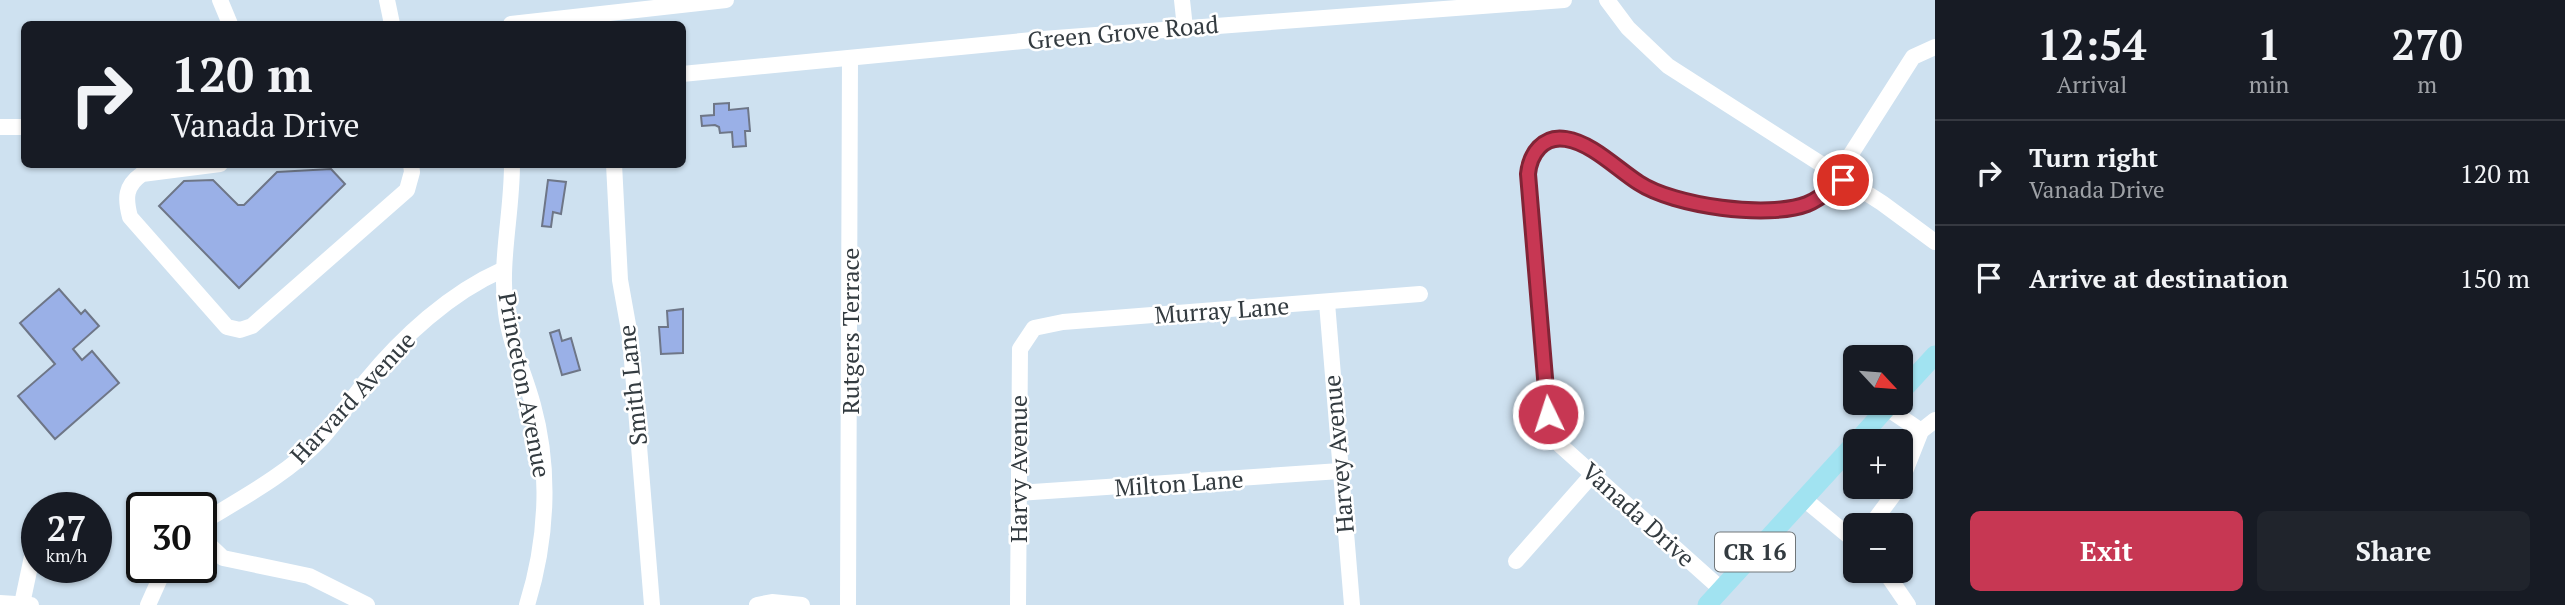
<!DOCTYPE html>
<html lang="en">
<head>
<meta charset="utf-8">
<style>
	body { margin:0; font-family:"PT Serif",serif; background:#20242c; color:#f1f3f6; height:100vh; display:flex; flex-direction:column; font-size:26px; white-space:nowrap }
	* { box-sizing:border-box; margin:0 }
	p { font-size:23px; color:#9ea1a6 }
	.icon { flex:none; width:38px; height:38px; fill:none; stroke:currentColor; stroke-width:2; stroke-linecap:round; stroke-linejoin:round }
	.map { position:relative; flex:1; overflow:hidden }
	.panel { display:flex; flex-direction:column; background:#171b24; width:630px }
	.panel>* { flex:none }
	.guide { position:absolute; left:21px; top:21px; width:665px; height:147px; border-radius:10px; box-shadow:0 2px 5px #0004; background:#171b24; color:#f1f3f6; overflow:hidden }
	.needle { width:46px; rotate:116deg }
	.tools { position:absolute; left:1843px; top:345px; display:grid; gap:14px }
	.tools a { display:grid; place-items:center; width:70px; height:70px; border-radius:10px; background:#171b24; box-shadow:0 2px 5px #0004; font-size:35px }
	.speed { position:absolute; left:21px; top:492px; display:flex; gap:14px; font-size:35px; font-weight:700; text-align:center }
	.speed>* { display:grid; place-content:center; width:91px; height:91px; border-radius:50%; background:#171b24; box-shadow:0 2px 5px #0004; line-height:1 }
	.speed small { font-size:18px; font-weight:400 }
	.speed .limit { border:4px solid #111; border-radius:10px; background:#fff; color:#111 }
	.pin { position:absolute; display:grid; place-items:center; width:60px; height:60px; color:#fff; margin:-30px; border:4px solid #fff; border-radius:50%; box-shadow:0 2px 7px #0007 }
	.me { position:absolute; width:77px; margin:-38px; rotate:356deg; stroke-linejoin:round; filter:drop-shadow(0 0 5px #0008) }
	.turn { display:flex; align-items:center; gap:24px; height:147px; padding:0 35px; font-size:32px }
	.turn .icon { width:91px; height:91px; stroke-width:2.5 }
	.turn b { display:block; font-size:49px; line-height:60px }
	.eta { display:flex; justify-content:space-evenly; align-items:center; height:119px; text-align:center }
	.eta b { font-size:42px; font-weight:800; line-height:49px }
	.button { display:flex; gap:14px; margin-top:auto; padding:14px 35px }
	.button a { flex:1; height:80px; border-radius:10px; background:#c73753; color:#fff; font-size:28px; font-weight:800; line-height:80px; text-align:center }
	.button a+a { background:#20242c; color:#f1f3f6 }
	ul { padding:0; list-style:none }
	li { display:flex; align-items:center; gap:21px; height:105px; padding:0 35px; border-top:2px solid #363941 }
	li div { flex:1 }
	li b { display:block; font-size:26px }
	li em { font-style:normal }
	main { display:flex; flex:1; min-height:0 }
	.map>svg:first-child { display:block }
	.building { fill:#9ab0e7; stroke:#6e7687; stroke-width:2 }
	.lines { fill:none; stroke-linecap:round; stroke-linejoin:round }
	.minor { stroke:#fff; stroke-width:16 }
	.major { stroke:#a1e3f1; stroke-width:19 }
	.route-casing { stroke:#812436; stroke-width:18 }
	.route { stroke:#c73753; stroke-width:12 }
	.labels { text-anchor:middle; stroke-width:5; stroke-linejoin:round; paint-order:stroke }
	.shield { fill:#fff; stroke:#707679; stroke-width:2 }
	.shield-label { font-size:23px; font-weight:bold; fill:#333b40 }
	.street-label { font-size:24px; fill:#333b40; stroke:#fff }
</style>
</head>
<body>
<main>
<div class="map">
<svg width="1935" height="605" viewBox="0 0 1935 605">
	<rect width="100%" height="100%" fill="#cee1f0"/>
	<!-- building -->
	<g class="building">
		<path d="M729,103V110L748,108L750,131H745L746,146L733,147L732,132L720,133L719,127L715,125L702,126L701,116L714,115V104Z"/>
		<path d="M331,169L345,184L239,288L159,206L184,181L213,180L238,205H244L277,172Z"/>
		<path d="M548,180L566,182L561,214L553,212L551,227L542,226Z"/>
		<path d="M59,289L81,314L85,310L99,326L73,349L82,360L92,351L119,383L55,439L18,396L55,364L20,323Z"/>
		<path d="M683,309V353L661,354L659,327H668L667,311Z"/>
		<path d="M559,330L562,341L571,338L580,370L562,375L550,333Z"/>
	</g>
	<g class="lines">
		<!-- minor -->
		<g class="minor">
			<path d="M220,0L230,24"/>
			<path d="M387,0L392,24"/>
			<path d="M1182,0L1185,28"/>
			<path d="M1607,0L1628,28L1668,66L1882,203L1935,242"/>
			<path d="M511,24L726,0"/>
			<path d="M682,74L1043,39L1564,0"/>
			<path d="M0,127H24"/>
			<path d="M220,164L142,174C125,186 125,198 130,217L227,327L240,330L252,326L407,190L412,172L411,164"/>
			<path d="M512,164C512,215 499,262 506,313C510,345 525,374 533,405C551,470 547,541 527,605"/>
			<path d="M614,164L620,280L630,336L652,605"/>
			<path d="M1837,176L1913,57L1935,47"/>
			<path d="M1327,303L1352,605"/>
			<path d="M1887,408L1921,431"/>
			<path d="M1900,484L1921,431L1935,420"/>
			<path d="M1018,493L1340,471"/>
			<path d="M1804,499L1855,541"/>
			<path d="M201,523C242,498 286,475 320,440C337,422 350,401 366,381C402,337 450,293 502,270"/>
			<path d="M1871,525L1900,486"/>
			<path d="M201,537L223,558L309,576L367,605"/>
			<path d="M1516,561L1592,475"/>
			<path d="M1884,570L1908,605"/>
			<path d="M1721,589L1560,445L1547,414L1528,166C1535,146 1552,133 1573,140C1598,148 1618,171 1640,184C1675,206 1769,220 1807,204C1820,199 1832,188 1843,180"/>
			<path d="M0,603L31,605"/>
			<path d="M22,604L37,533"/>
			<path d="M148,605L165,567"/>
			<path d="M757,605L772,602L802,605"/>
			<path d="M848,605L850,58"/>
			<path d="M1018,605L1020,349L1034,328L1063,322L1420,294"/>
		</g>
		<!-- major -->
		<g class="major">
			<path d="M1900,393L1935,355"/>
			<path d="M1857,441L1892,402"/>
			<path d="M1707,605L1855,443"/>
		</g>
	</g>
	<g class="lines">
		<!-- route casing -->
		<g class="route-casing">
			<path id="route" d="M1548,414L1528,174C1530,154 1543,135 1566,139C1592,143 1617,169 1639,183C1674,206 1768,219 1807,204C1820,199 1832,188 1843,180"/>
		</g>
		<!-- route -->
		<use href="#route" class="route"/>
	</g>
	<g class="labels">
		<!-- shield labels -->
		<rect class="shield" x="1715" y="532.5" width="80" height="39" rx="5"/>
		<g class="shield-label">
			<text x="1755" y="560">CR 16</text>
		</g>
		<!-- street labels -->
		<g class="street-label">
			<text transform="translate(1123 33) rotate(-5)" y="8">Green Grove Road</text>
			<text transform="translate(1222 311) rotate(-4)" y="8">Murray Lane</text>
			<text transform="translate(851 331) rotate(-90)" y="8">Rutgers Terrace</text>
			<text transform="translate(524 385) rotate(79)" y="8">Princeton Avenue</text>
			<text transform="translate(633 385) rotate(-96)" y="8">Smith Lane</text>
			<text transform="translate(353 398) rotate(-47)" y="8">Harvard Avenue</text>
			<text transform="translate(1339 454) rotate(-95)" y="8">Harvey Avenue</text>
			<text transform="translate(1019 469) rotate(-90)" y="8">Harvy Avenue</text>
			<text transform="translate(1179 484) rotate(-4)" y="8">Milton Lane</text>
			<text transform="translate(1638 515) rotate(42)" y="8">Vanada Drive</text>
		</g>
	</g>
</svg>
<div class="tools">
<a><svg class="needle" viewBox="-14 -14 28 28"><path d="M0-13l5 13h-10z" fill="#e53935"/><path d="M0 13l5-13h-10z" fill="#9ea1a6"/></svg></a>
<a>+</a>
<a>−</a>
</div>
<div class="speed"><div>27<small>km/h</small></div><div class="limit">30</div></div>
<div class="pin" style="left:1843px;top:180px;background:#d93025"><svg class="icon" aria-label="arrive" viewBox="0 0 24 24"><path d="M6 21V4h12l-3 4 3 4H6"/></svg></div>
<svg class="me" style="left:1548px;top:414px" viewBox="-20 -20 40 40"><circle r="17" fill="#c73753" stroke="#fff" stroke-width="3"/><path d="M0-11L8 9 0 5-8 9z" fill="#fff"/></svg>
<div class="guide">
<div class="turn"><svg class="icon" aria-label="right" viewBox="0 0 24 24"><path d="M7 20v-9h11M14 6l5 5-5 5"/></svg><div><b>120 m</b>Vanada Drive</div></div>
</div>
</div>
<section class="panel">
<div class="eta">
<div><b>12:54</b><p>Arrival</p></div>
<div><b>1</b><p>min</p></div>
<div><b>270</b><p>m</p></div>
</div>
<ul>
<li><svg class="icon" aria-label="right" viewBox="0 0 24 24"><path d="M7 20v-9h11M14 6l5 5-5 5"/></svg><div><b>Turn right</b><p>Vanada Drive</p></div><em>120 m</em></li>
<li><svg class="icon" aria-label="arrive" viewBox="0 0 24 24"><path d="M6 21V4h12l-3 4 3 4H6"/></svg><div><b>Arrive at destination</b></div><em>150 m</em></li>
</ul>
<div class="button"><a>Exit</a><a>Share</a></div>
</section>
</main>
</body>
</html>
